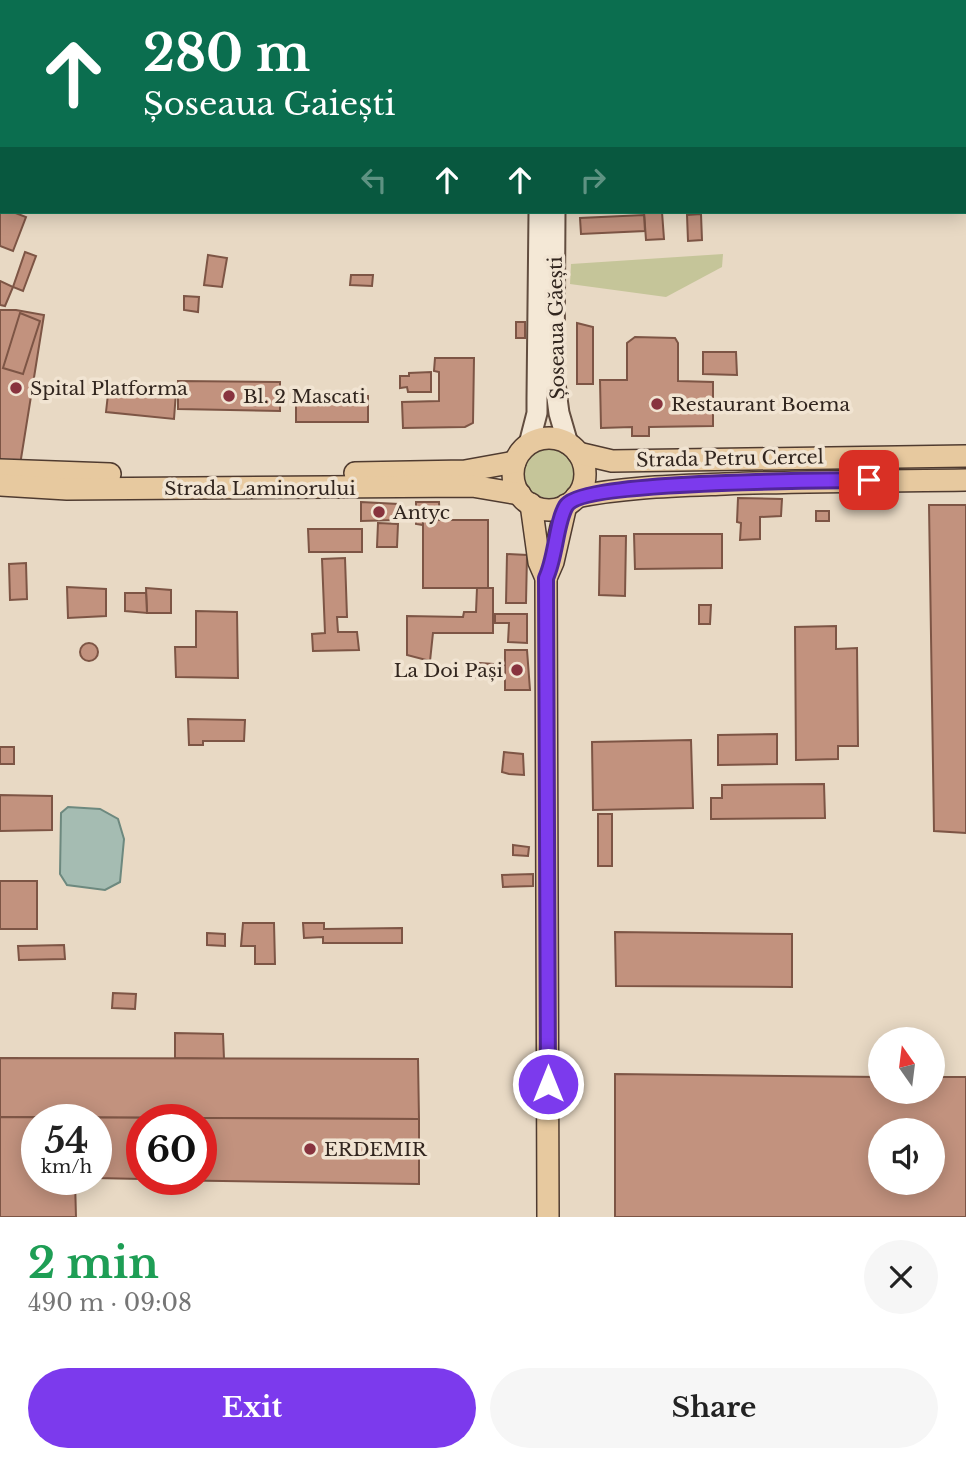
<!DOCTYPE html>
<html lang="en">
<head>
<meta charset="utf-8">
<style>
	body { margin:0; font-family:"Libre Baskerville",serif; background:#f6f6f6; color:#222; height:100vh; display:flex; flex-direction:column; font-size:26px; white-space:nowrap }
	* { box-sizing:border-box; margin:0 }
	p { font-size:23px; color:#767676 }
	.icon { flex:none; width:38px; height:38px; fill:none; stroke:currentColor; stroke-width:2; stroke-linecap:round; stroke-linejoin:round }
	.map { position:relative; height:1217px; overflow:hidden }
	.panel { display:flex; flex-direction:column; background:#fff; flex:1 }
	.panel>* { flex:none }
	.top-card { position:absolute; left:0px; top:0px; width:966px; height:214px; box-shadow:0 4px 18px #0003; background:#0b6e4f; color:#fff; overflow:hidden }
	.needle { width:46px; rotate:346deg }
	.controls { position:absolute; left:868px; top:1027px; display:grid; gap:14px }
	.controls a { display:grid; place-items:center; width:77px; height:77px; border-radius:50%; background:#fff; box-shadow:0 4px 18px #0003; font-size:35px }
	.speed { position:absolute; left:21px; top:1104px; display:flex; gap:14px; font-size:35px; font-weight:700; text-align:center }
	.speed>* { display:grid; place-content:center; width:91px; height:91px; border-radius:50%; background:#fff; box-shadow:0 4px 18px #0003; line-height:1 }
	.speed small { font-size:18px; font-weight:400 }
	.speed .limit { border:10px solid #d22; background:#fff; color:#111 }
	.pin { position:absolute; display:grid; place-items:center; width:60px; height:60px; color:#fff; margin:-30px; border-radius:14px; box-shadow:0 4px 10px #0006 }
	.me { position:absolute; width:77px; margin:-38px; rotate:0deg; stroke-linejoin:round; filter:drop-shadow(0 0 5px #0008) }
	.turn { display:flex; align-items:center; gap:24px; height:147px; padding:0 28px; font-size:32px }
	.turn .icon { width:91px; height:91px; stroke-width:2.5 }
	.turn b { display:block; font-size:49px; line-height:60px }
	.lanes { display:flex; align-items:center; height:66px; padding:0 28px; background:#0003; justify-content:center; gap:35px; direction:ltr }
	.lanes .off { opacity:.35 }
	.round { display:grid; place-items:center; flex:none; width:74px; height:74px; border-radius:37px; background:#f6f6f6 }
	.headline { display:flex; align-items:center; justify-content:space-between; height:119px; padding:0 28px }
	h1 { font-size:42px; font-weight:700; line-height:52px; color:#1e9e55 }
	.action { display:flex; gap:14px; margin-top:auto; padding:14px 28px }
	.action a { flex:1; height:80px; border-radius:42px; background:#7c3aed; color:#fff; font-size:28px; font-weight:700; line-height:80px; text-align:center }
	.action a+a { background:#f6f6f6; color:#222 }
	.map>svg:first-child { display:block }
	.green { fill:#c5c599 }
	.cemetery { fill:#babb97 }
	.water { fill:#a5bcb2; stroke:#6d897f; stroke-width:2 }
	.building { fill:#c2927e; stroke:#7d5545; stroke-width:2; fill-rule:evenodd }
	.lines { fill:none; stroke-linecap:round; stroke-linejoin:round }
	.secondary-casing { stroke:#624d3f; stroke-width:23 }
	.primary-casing { stroke:#4f3b30; stroke-width:24 }
	.secondary { stroke:#f4e8d6; stroke-width:19 }
	.primary { stroke:#e7c99f; stroke-width:21 }
	.route-casing { stroke:#51269a; stroke-width:18 }
	.route { stroke:#7c3aed; stroke-width:12 }
	.poi-dot { fill:#88333e; stroke:#f1e4d2; stroke-width:2.5 }
	.labels { text-anchor:middle; stroke-width:7; stroke-linejoin:round; paint-order:stroke }
	.street-label { font-size:19px; fill:#32261f; stroke:#f1e4d2 }
	.poi-label { font-size:19px; fill:#32261f; stroke:#f1e4d2; text-anchor:start }
</style>
</head>
<body>
<div class="map">
<svg width="966" height="1217" viewBox="0 0 966 1217">
	<rect width="100%" height="100%" fill="#e8d9c4"/>
	<!-- green -->
	<g class="green">
		<path d="M723,254L722,267L666,297L570,284L571,264Z"/>
		<circle cx="549" cy="473" r="25"/>
	</g>
	<!-- cemetery -->
	<path class="cemetery" d="M569,0H960L569,2Z"/>
	<!-- water -->
	<path class="water" d="M68,807L100,809L118,819L124,839L120,882L105,890L67,885L60,874L61,813Z"/>
	<!-- building -->
	<g class="building">
		<path d="M160,0H210L160,2Z"/>
		<path d="M0,207L2,212H13L26,217L13,251L0,246Z"/>
		<path d="M644,212H662L664,239L646,240Z"/>
		<path d="M701,214L702,240L688,241L687,215Z"/>
		<path d="M644,215L645,231L581,234L580,218Z"/>
		<path d="M25,252L36,256L23,291L13,287Z"/>
		<path d="M208,255L227,258L222,287L204,285Z"/>
		<path d="M351,275H373L372,286L350,285Z"/>
		<path d="M0,281L13,287L5,306L0,305Z"/>
		<path d="M184,296L199,297L198,312L184,310Z"/>
		<path d="M0,310H16L44,315L20,465L0,461Z"/>
		<path d="M20,313L40,321L23,374L3,368Z"/>
		<rect x="516" y="322" width="9" height="16"/>
		<path d="M577,323L593,327V384H577Z"/>
		<path d="M635,337L675,338L678,343V381L713,382V426L649,427V436H632V427L601,428L600,380H627V343Z"/>
		<path d="M703,352H736L737,375L703,374Z"/>
		<path d="M435,358H474L473,423L465,427L403,428L402,402L439,401V372L434,371Z"/>
		<path d="M431,372V392H408L407,387L400,388V376H409V373Z"/>
		<path d="M178,381L280,382V411L178,409Z"/>
		<path d="M109,385L176,392L174,419L106,412Z"/>
		<rect x="296" y="396" width="72" height="26"/>
		<path d="M738,498L782,499L781,516L760,517V539L740,540L741,523L737,522Z"/>
		<path d="M361,502L398,504L396,520L361,521Z"/>
		<path d="M416,502H439L440,520H423V525L416,524Z"/>
		<path d="M929,505H966V833L934,831Z"/>
		<rect x="816" y="511" width="13" height="10"/>
		<rect x="423" y="520" width="65" height="68"/>
		<path d="M378,523L398,524L397,547H377Z"/>
		<path d="M308,529H362V552H309Z"/>
		<path d="M634,534H722V568L635,569Z"/>
		<path d="M600,536H626L625,596L599,595Z"/>
		<path d="M507,554L527,555L526,603H506Z"/>
		<path d="M345,558L347,617H337L338,632H357L359,650L313,651L312,634L325,633L322,559Z"/>
		<path d="M26,563L27,599L10,600L9,564Z"/>
		<path d="M67,587L106,589V616L68,618Z"/>
		<path d="M146,588L171,590V613H147Z"/>
		<path d="M477,588H493V633H433L430,661L407,655V616L463,617L464,612H476Z"/>
		<path d="M125,593H146L147,613L125,611Z"/>
		<path d="M699,605H711L710,624H699Z"/>
		<path d="M196,611L237,612L238,678L176,677L175,647H196Z"/>
		<path d="M495,614H527V643L508,642L509,623H495Z"/>
		<path d="M836,626V649L857,648L858,746H838V759L796,760L795,627Z"/>
		<circle cx="89" cy="652" r="9"/>
		<path d="M505,650H527L530,690H505Z"/>
		<path d="M465,662L493,664L492,678L465,677Z"/>
		<path d="M188,719L245,720L244,741H203V745H189Z"/>
		<path d="M777,734V764L718,765V735Z"/>
		<path d="M691,740L693,808L593,810L592,742Z"/>
		<rect x="0" y="747" width="14" height="17"/>
		<path d="M504,752L523,754L524,775L509,774L502,772Z"/>
		<path d="M824,784L825,818L711,819V798H722V785Z"/>
		<path d="M0,795L52,796V830L0,831Z"/>
		<rect x="598" y="814" width="14" height="52"/>
		<path d="M513,845L529,847L528,856L513,855Z"/>
		<path d="M533,874V886L503,887L502,875Z"/>
		<rect x="0" y="881" width="37" height="48"/>
		<path d="M243,923H274L275,964H255V946H241Z"/>
		<path d="M303,923H324V929L402,928V943H323V937L304,938Z"/>
		<path d="M615,932L792,934V987L616,986Z"/>
		<path d="M207,933L225,934V946L207,945Z"/>
		<path d="M64,945L65,959L19,960L18,946Z"/>
		<path d="M113,993L136,994L135,1009L112,1008Z"/>
		<path d="M175,1033L223,1034L224,1059L175,1058Z"/>
		<path d="M0,1058L418,1059L419,1119L0,1117Z"/>
		<path d="M615,1074L880,1077V1092H933V1077H966V1217H615ZM880,1130H933V1183H880Z"/>
		<path d="M0,1117L419,1119V1184L155,1180H201V1120H142V1179L96,1178V1120H37V1180H75L76,1217H0Z"/>
	</g>
	<g class="lines">
		<!-- secondary casing -->
		<g class="secondary-casing">
			<g id="secondary">
				<path d="M555,0V2"/>
				<path d="M540,2V0"/>
				<path d="M555,212L554,376L559,413L568,444"/>
				<path d="M529,444L537,413V398L539,212"/>
			</g>
		</g>
		<!-- primary casing -->
		<g class="primary-casing">
			<g id="primary">
				<circle cx="549" cy="474" r="36"/>
				<path d="M578,453L612,461L966,456"/>
				<path d="M0,470L110,474"/>
				<path d="M355,473L465,471L515,462"/>
				<path d="M0,485L67,489L472,486L520,494"/>
				<path d="M576,497C625,487 674,486 725,484C805,481 886,481 966,480"/>
				<path d="M531,504L539,562L546,578L548,1217"/>
				<path d="M546,578L553,562L566,505"/>
			</g>
		</g>
		<!-- secondary -->
		<use href="#secondary" class="secondary"/>
		<!-- primary -->
		<use href="#primary" class="primary"/>
	</g>
	<g class="lines">
		<!-- route casing -->
		<g class="route-casing">
			<path id="route" d="M548,1084L546,578C556,557 556,523 566,506C581,480 827,481 869,480"/>
		</g>
		<!-- route -->
		<use href="#route" class="route"/>
	</g>
	<!-- markers -->
	<g class="poi-dot">
		<circle cx="16" cy="388" r="7"/>
		<circle cx="229" cy="396" r="7"/>
		<circle cx="657" cy="404" r="7"/>
		<circle cx="379" cy="512" r="7"/>
		<circle cx="517" cy="670" r="7"/>
		<circle cx="310" cy="1149" r="7"/>
	</g>
	<g class="labels">
		<!-- street labels -->
		<g class="street-label">
			<text transform="translate(556 328) rotate(-91)" y="7">Șoseaua Găești</text>
			<text transform="translate(730 458) rotate(-1)" y="7">Strada Petru Cercel</text>
			<text x="260" y="495">Strada Laminorului</text>
		</g>
		<!-- poi labels -->
		<g class="poi-label">
			<text x="30" y="395">Spital Platforma</text>
			<text x="243" y="403">Bl. 2 Mascati</text>
			<text x="671" y="411">Restaurant Boema</text>
			<text x="393" y="519">Antyc</text>
			<text x="503" y="677" text-anchor="end">La Doi Pași</text>
			<text x="324" y="1156">ERDEMIR</text>
		</g>
	</g>
</svg>
<div class="controls">
<a><svg class="needle" viewBox="-14 -14 28 28"><path d="M0-13l5 13h-10z" fill="#e53935"/><path d="M0 13l5-13h-10z" fill="#767676"/></svg></a>
<a><svg class="icon" aria-label="sound" viewBox="0 0 24 24"><path d="M4 9h4l5-4v14l-5-4H4zM17 9q2 3 0 6"/></svg></a>
</div>
<div class="speed"><div>54<small>km/h</small></div><div class="limit">60</div></div>
<div class="pin" style="left:869px;top:480px;background:#d93025"><svg class="icon" aria-label="arrive" viewBox="0 0 24 24"><path d="M6 21V4h12l-3 4 3 4H6"/></svg></div>
<svg class="me" style="left:548px;top:1084px" viewBox="-20 -20 40 40"><circle r="17" fill="#7c3aed" stroke="#fff" stroke-width="3"/><path d="M0-11L8 9 0 5-8 9z" fill="#fff"/></svg>
<div class="top-card">
<div class="turn"><svg class="icon" aria-label="ahead" viewBox="0 0 24 24"><path d="M12 20V5M6 11l6-6 6 6"/></svg><div><b>280 m</b>Șoseaua Gaiești</div></div>
<div class="lanes"><svg class="icon off" aria-label="left" viewBox="0 0 24 24"><path d="M17 20v-9H6M10 6l-5 5 5 5"/></svg><svg class="icon" aria-label="ahead" viewBox="0 0 24 24"><path d="M12 20V5M6 11l6-6 6 6"/></svg><svg class="icon" aria-label="ahead" viewBox="0 0 24 24"><path d="M12 20V5M6 11l6-6 6 6"/></svg><svg class="icon off" aria-label="right" viewBox="0 0 24 24"><path d="M7 20v-9h11M14 6l5 5-5 5"/></svg></div>
</div>
</div>
<section class="panel">
<div class="headline"><div><h1>2 min</h1><p>490 m · 09:08</p></div><a class="round"><svg class="icon" aria-label="close" viewBox="0 0 24 24"><path d="M6 6l12 12M18 6L6 18"/></svg></a></div>
<div class="action"><a>Exit</a><a>Share</a></div>
</section>
</body>
</html>
